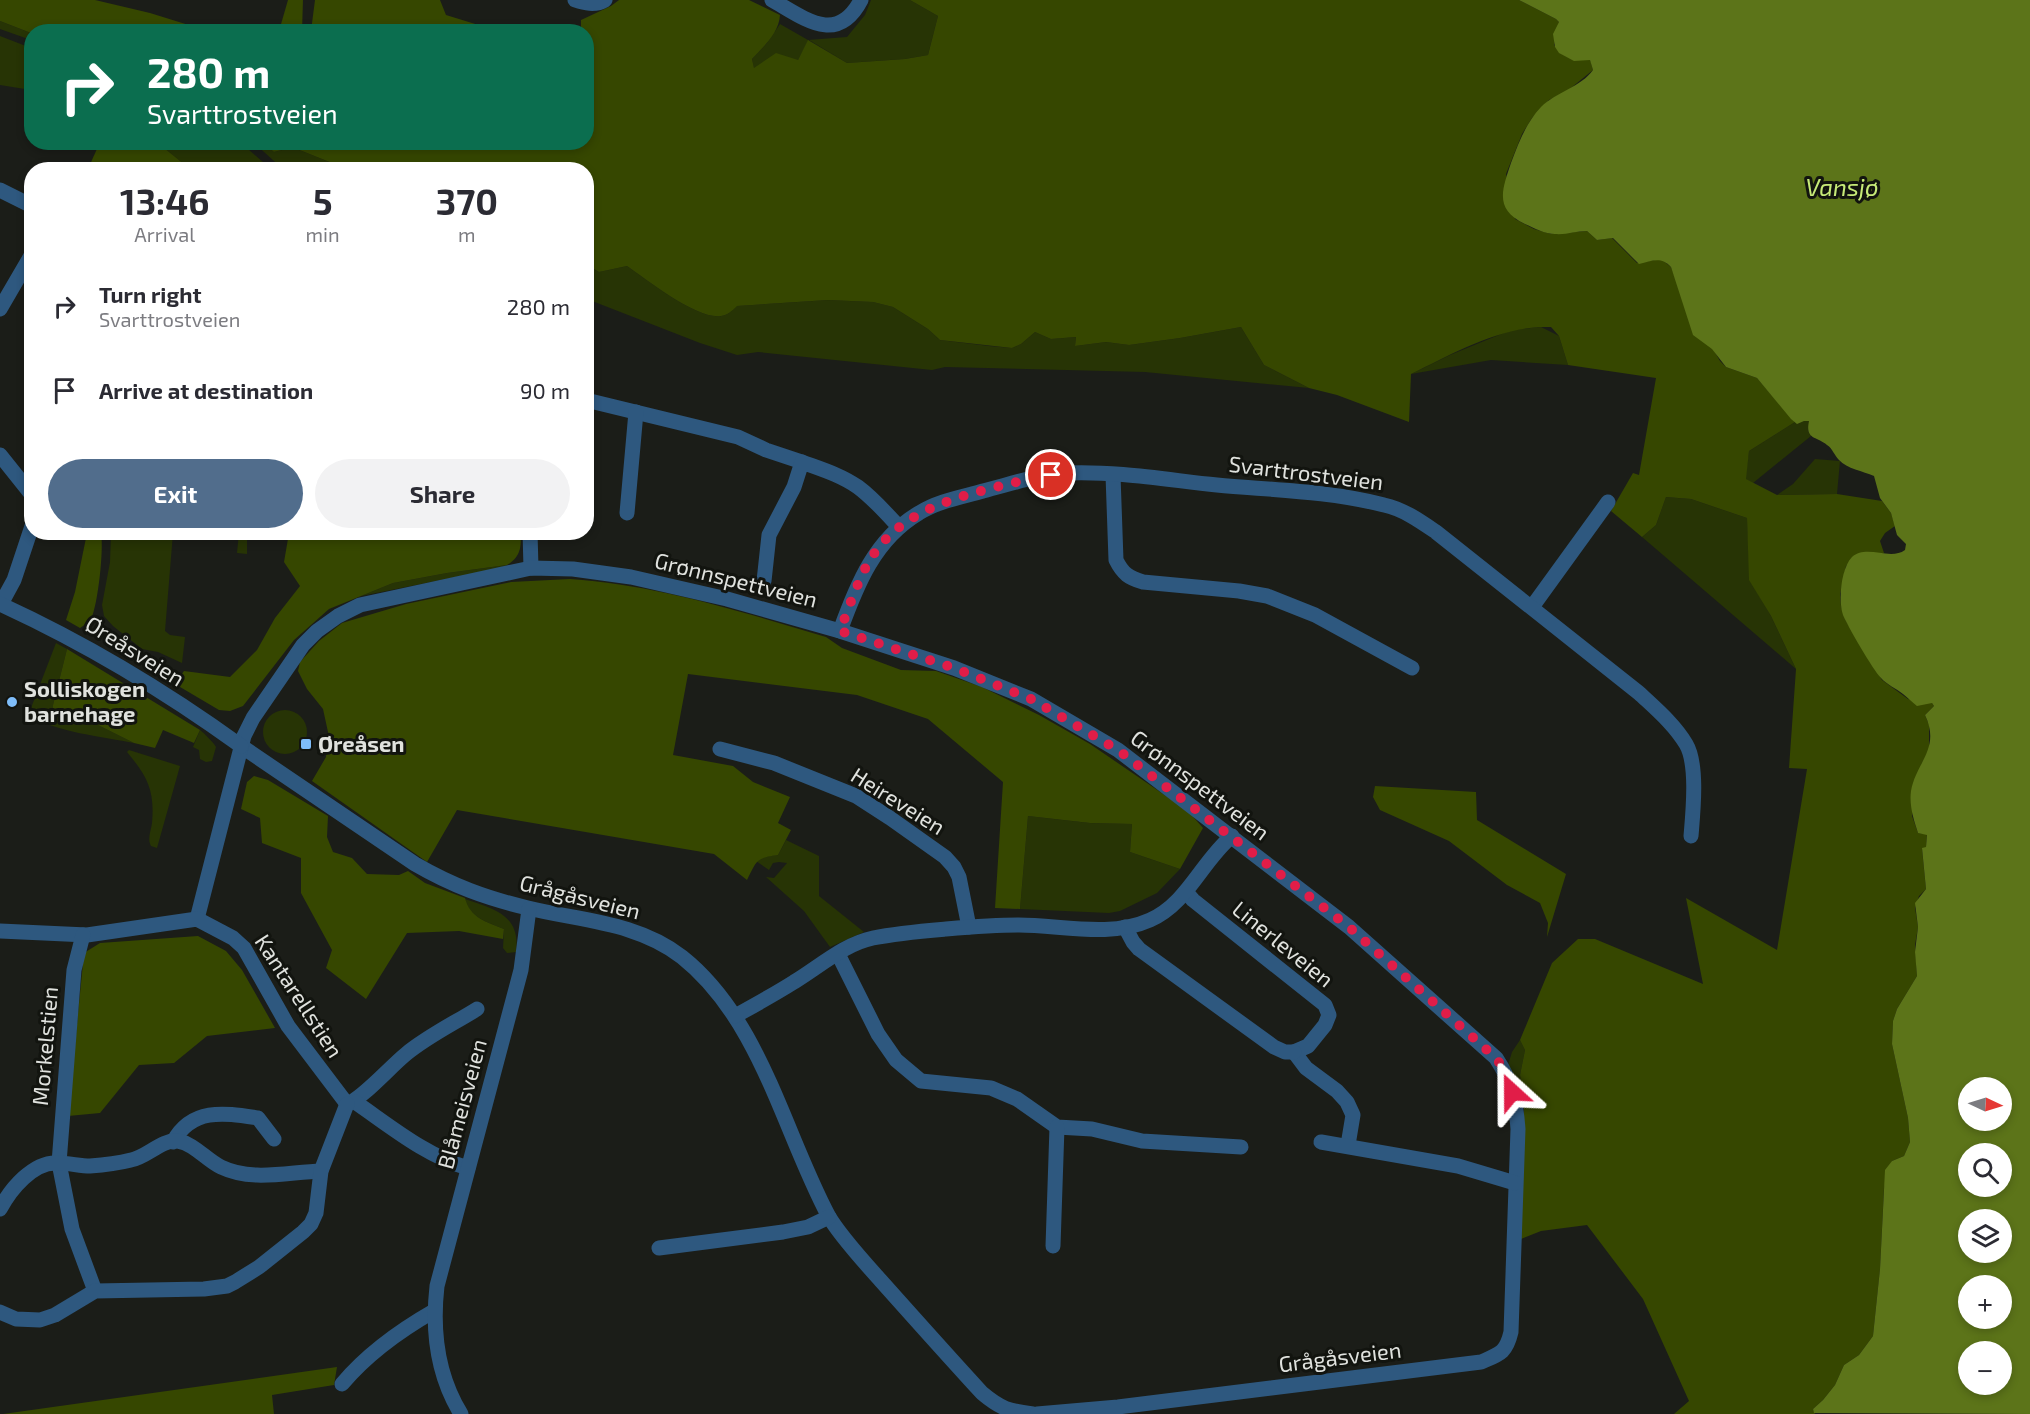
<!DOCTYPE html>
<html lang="en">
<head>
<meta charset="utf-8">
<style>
	body { margin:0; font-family:"Exo 2",sans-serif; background:#f2f2f3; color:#2b2b33; height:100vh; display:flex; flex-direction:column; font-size:22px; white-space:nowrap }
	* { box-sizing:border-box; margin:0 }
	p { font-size:20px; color:#7c7c81 }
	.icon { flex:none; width:33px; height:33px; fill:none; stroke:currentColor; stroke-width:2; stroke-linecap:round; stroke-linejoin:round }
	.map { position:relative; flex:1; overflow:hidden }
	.sheet { position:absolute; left:24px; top:162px; width:570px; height:378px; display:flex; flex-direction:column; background:#fff; border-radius:24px; box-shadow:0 3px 9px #0003 }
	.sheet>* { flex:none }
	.top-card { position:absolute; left:24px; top:24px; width:570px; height:126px; border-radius:24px; box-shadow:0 3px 9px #0003; background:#0b6e4f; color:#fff; overflow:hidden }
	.needle { width:39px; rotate:94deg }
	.buttons { position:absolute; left:1958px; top:1077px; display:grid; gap:12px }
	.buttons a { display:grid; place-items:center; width:54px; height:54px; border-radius:50%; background:#fff; box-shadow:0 3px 9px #0003; font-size:30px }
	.pin { position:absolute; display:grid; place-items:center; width:51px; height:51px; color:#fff; margin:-26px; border:3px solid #fff; border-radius:50%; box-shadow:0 2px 6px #0007 }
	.me { position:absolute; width:66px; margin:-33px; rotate:336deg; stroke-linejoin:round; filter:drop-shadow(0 0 4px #0008) }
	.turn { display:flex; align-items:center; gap:21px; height:126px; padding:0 24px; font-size:27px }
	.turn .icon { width:78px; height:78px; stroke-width:2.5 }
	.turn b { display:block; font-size:42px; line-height:51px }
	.eta { display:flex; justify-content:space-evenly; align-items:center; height:102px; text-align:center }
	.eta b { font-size:36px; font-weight:700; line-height:42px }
	.action { display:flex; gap:12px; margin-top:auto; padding:12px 24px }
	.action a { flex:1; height:69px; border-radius:36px; background:#516d8c; color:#fff; font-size:24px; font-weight:700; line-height:69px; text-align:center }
	.action a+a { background:#f2f2f3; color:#2b2b33 }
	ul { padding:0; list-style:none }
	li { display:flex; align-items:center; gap:18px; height:84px; padding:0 24px }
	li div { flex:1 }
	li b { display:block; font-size:22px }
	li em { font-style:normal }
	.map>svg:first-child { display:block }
	.green { fill:#273405 }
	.forest { fill:#364700 }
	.water { fill:#5c7419; fill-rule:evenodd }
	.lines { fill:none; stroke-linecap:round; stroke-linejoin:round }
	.minor { stroke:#2e587f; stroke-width:15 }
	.tertiary { stroke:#2e587f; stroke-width:15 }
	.route { stroke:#e11d48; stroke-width:10; stroke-dasharray:0 18 }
	.poi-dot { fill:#7fbdf9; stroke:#12140f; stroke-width:2 }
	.labels { text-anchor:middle; stroke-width:6; stroke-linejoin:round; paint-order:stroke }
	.street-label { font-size:22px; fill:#e0e2de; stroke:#12140f }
	.poi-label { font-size:22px; font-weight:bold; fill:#e0e2de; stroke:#12140f; text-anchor:start }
	.water-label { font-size:24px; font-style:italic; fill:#c7eb78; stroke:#12140f }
</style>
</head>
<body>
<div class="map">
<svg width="2030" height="1414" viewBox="0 0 2030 1414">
	<rect width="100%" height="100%" fill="#1b1d18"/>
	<!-- green -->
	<g class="green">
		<path d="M871,0H910L938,16L928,55L905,59L847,63L809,40L798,60L754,69L752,59L767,43L780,24L808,40L847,37L865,15Z"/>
		<path d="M0,21L31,33V40L0,29Z"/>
		<path d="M0,36L31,48V90L0,85Z"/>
		<path d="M158,143H241L271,169H190Z"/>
		<path d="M254,143H263L274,152L292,147L347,169H283Z"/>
		<path d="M586,265L599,272L627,266C647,280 698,320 721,316C728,315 732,311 736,306L828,300L873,302L893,307L928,329L940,340L989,346L1012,348L1021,344L1035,332L1051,339L1076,337L1075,346L1106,342L1129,345L1180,338L1241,327L1264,365L1309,388L1145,372L945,367L932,370L758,352L737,355L700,343L587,299Z"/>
		<path d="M1541,327L1559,336L1568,365L1491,360L1411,374L1450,355L1511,330Z"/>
		<path d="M1804,421H1809L1808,431L1811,436L1753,483L1745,479L1749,451L1795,422Z"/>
		<path d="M1815,459L1840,461L1837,494L1777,495L1793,484Z"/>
		<path d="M1666,497L1691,499L1747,518L1750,580L1771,616L1796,669L1642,537L1656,525Z"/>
		<path d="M111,533H173L165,631L170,635L185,637L182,663L158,652L142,649L113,626L104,616L102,605L110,562Z"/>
		<path d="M239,533H247V554L237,553Z"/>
		<path d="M507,565L501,568L361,596L393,583L447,573Z"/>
		<path d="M56,643L67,649L53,705V721L98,725L134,743C105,737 53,732 30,715L31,708Z"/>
		<circle cx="285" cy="732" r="22"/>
		<path d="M200,730C204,733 214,743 216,747L212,761L206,762L200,759L199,750L193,747Z"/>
		<path d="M129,750L180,766L157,848L151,846C147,839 151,831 152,823C155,790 147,776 127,752Z"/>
		<path d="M1028,816L1090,823L1132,824L1130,852L1180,869L1157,893L1120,911L1109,913L1020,909Z"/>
		<path d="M786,840L819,856V896L864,932L830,947L804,911L766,877L774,878L787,863L779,862L773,863L769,870L756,861L762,857L778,855Z"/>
		<path d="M465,899C493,909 521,914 516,952L507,953L503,948L504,929C487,922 470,918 465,899Z"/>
		<path d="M1520,1040L1525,1050L1520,1075L1524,1100L1508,1065L1512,1052Z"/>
	</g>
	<!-- forest -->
	<g class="forest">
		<path d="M0,0H95L150,13L208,31L31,33L0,21Z"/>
		<path d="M288,0H303L302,31H279Z"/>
		<path d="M315,0H440L446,15L498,31H311Z"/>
		<path d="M619,0H749L780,15C779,33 764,46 752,59L754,68L776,53L798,60L808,40L847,63L905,59L928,55L938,16L910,0H1519L1556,19L1559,22L1554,45C1563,59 1575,61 1590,59L1593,70L1566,92L1549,100L1532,118L1522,134L1506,174L1515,219L1534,229L1551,234L1587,231L1597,240L1612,238L1637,263L1661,259L1671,267L1681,293L1720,361L1726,367L1757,378L1795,422L1749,451L1746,479L1777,495L1837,494L1882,501L1891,513L1895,526L1885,533L1880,541L1884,553H1860L1846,566L1840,594L1841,606L1846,621L1882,680L1908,699L1932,703L1934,706L1925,715L1929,725V750L1922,763L1912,816L1918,833L1927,834L1926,848L1922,849L1926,889L1919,896L1915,908L1918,927L1915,945L1917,976L1897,1009L1893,1021L1892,1044L1908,1118L1910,1142L1904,1156L1892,1161L1884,1188L1880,1269L1873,1336L1859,1355L1844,1365L1835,1385L1823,1400L1813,1409L1815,1414H1674L1689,1401L1643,1299L1587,1225L1541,1231L1521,1239L1524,1100L1520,1075L1525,1050L1520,1040L1552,963L1578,939H1595L1703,984L1686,898L1777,950L1807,769L1789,768L1796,669L1771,616L1749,580L1747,518L1691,499L1666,497L1656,525L1642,537L1611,511L1633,473L1639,475L1656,378L1568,365L1559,336L1551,327C1502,325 1454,353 1411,374L1409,422L1337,395L1309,388L1264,365L1241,327L1180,338L1129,345L1106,342L1075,346L1076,337L1051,339L1035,332L1021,344L1012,348L940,340L928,329L893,307L873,302L828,300L737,306C732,311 728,315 721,316C698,320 647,280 627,266L599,272L587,265L586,170L347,169L292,147L274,152L263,143L586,142V32L581,31V20L611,6Z"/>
		<path d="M100,142L158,143L190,169H88Z"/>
		<path d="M87,533H101C104,549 98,605 91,619C88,623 84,625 80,628L66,620L75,592Z"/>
		<path d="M289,533L521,532V533C521,547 521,557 507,565L447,573L393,583L329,609L294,640L243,706L230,711L219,710L175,684L184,671L230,677L257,650L275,618L300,586L284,562Z"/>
		<path d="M570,579C658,585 742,612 826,637L842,648L901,670L936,671L982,687L1039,715L1090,744L1188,811L1203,828L1180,869L1130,852L1132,824L1090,823L1028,816L1020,909L995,908L1003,782L928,719L857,695L688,674L673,755L733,766L753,782L790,797L778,823L791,830L778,855C756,858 757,860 747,880L714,854L457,810L427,862L312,781L326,757L328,732L323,709L307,689L298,671L300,662L319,641L342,623L406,604L511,582Z"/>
		<path d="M67,649L200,730L194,743L163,730L155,748L134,743L98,725L53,721V705Z"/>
		<path d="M254,776L268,780L328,816L327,837L333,852L352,858L367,874L399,875L408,871L425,883L465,898C470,918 487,922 504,929L503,939L459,931L407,933L366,999L326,968L332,950L301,893V858L262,843L260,818L241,809L247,782Z"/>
		<path d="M1375,786L1476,792L1477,820L1566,874L1547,937L1548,923L1540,903L1507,885L1449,841L1380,810L1373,797Z"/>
		<path d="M198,936L226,951L242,970L275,1028L207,1036L174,1063L139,1065L100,1113L68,1116L84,953L100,943Z"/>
		<path d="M337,1367L334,1385L272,1395L274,1414H3Z"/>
	</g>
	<!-- water -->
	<path class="water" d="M1519,0H2030V1414L1814,1413L1813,1409L1823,1400L1835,1385L1844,1365L1859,1355L1873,1336L1880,1269L1885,1170L1892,1161L1904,1156L1910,1142L1908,1118L1892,1044L1893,1021L1897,1009L1917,976L1915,952L1918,927L1915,903L1926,889L1922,848L1926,847L1927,835L1918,833C1914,820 1909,806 1911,791C1916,762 1941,749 1925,715L1934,706L1932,703L1917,706C1912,702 1908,698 1903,694C1896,688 1887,685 1881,678C1873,670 1847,625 1843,615C1838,601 1841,568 1852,557C1867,544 1890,561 1905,550L1906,544L1897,535L1891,513L1880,498L1874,476C1863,471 1847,469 1839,460C1834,455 1833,449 1827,445C1816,436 1805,440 1809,421H1804L1797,424L1791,419L1757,378L1726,367L1712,349L1693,335L1671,267C1661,256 1652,261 1639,264L1613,238L1597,240L1587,231C1576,231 1566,235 1555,234C1545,234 1534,228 1525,224C1494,209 1502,190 1511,163C1519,142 1526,123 1541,107C1556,92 1581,87 1593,70L1590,60L1574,61L1559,53L1555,47L1553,34L1559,22L1556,19ZM1968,1088H2001V1120H1968ZM1968,1154H2001V1186H1968ZM1968,1220H2001V1252H1968ZM1968,1286H2001V1318H1968ZM1968,1352H2001V1384H1968Z"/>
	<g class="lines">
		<!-- minor -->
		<g class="minor">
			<path d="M575,0C584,3 595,6 605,0"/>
			<path d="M772,0C804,18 837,46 861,0"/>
			<path d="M0,190L32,206"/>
			<path d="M0,309L32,254"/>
			<path d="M586,400L738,437L766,450L802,462"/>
			<path d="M0,455L32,495"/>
			<path d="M1113,475L1116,560C1123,574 1129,578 1143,582L1239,591L1267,596L1315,615L1412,668"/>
			<path d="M627,513L636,412"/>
			<path d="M530,532L531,568"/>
			<path d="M764,581L769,535L794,487L802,462C821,469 841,475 858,487C873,498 886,513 899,527"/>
			<path d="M1,604L14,580L32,526"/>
			<path d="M1532,607L1608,502"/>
			<path d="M840,631C857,584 875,539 919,513C938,501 962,497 983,491C1011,484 1039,474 1067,473C1117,471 1168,480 1217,485C1272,490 1330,491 1384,505C1403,509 1420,521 1436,532L1639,693C1656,709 1674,724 1686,744C1698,764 1693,812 1691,836"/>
			<path d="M241,746L415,864C453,886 486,898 528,908C581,921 637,922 682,957C760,1019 783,1130 828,1215C839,1235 866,1264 882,1282C915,1319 948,1356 982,1393C1001,1409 1009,1411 1033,1414"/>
			<path d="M720,749L774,763L856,796L890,818L945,857L954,867L959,877L969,927"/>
			<path d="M1186,892L1193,900L1325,1005L1329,1015L1325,1025L1308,1046L1294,1052L1306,1068L1337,1091L1347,1102L1353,1115L1348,1145"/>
			<path d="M197,919L244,736L253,718L303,645L317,631L338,616L360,605L531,568L573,569L631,577L727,599L840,631L954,668L1031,699L1118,750L1349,927L1496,1058C1512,1082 1516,1101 1518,1129L1511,1332C1506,1353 1500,1354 1481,1362L1118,1407L1037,1414"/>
			<path d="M1125,927L1133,942L1139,949L1274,1047L1285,1052H1294"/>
			<path d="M0,931L87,935L197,919L233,938L244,948L288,1026L347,1104C362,1099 391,1066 406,1054C428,1036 453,1024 477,1009"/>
			<path d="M83,935L74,970L59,1163L72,1229L95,1291"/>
			<path d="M838,954L878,1034L896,1060L921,1081L991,1088L1017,1099L1057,1127L1092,1129L1142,1141L1241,1147"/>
			<path d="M735,1016C755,1005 775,994 794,982C819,967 844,944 873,938C897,933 922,931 946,929C970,927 995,925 1019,925C1061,925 1110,938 1150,920C1187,904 1202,861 1232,836"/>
			<path d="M355,1102C390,1126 426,1156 468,1168"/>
			<path d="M173,1142C192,1107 225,1113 258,1118L274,1139"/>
			<path d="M1321,1142L1458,1166L1515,1183"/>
			<path d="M0,1209C10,1190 33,1161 58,1163C69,1163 80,1166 90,1166C104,1165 119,1163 131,1160C147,1157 162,1139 178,1141C195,1144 206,1160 221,1167C252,1182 288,1172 321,1171"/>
			<path d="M1053,1246L1057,1127"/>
			<path d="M659,1248L783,1232L808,1227L829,1217"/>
			<path d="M0,1312L16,1319L40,1320L55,1315L95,1291L204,1289L227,1286L235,1282L259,1267L303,1232L311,1224L316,1213L321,1171L347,1104"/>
			<path d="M342,1384C368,1353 399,1331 434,1311"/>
			<path d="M461,1414C437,1375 432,1330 437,1286L521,970L529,909"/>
		</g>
		<!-- tertiary -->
		<path class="tertiary" d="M0,604C85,643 165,691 241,746"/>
	</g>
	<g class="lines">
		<!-- route -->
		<path class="route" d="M1051,475L1036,477C974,494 899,503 866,567C856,586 848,610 840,631L954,668L1031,699L1118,750L1349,927L1496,1058L1508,1075L1512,1092"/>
	</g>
	<!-- markers -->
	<g class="poi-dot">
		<circle cx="12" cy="702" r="6"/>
		<rect x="300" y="738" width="12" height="12" rx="3"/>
	</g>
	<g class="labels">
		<!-- street labels -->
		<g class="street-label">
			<text transform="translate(1306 473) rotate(7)" y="8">Svarttrostveien</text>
			<text transform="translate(736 580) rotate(14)" y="8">Grønnspettveien</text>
			<text transform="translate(135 651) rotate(32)" y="8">Øreåsveien</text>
			<text transform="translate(1200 785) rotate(37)" y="8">Grønnspettveien</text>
			<text transform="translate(898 801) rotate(32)" y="8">Heireveien</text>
			<text transform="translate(580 897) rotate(14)" y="8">Grågåsveien</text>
			<text transform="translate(1283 944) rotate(39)" y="8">Linerleveien</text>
			<text transform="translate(299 996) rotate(57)" y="8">Kantarellstien</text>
			<text transform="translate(45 1046) rotate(-85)" y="8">Morkelstien</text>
			<text transform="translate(462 1104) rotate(-75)" y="8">Blåmeisveien</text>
			<text transform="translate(1340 1357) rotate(-7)" y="8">Grågåsveien</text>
		</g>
		<!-- poi labels -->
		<g class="poi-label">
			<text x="24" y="697">Solliskogen<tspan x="24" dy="25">barnehage</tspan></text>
			<text x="318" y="752">Øreåsen</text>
		</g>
		<!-- water labels -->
		<g class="water-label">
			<text x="1842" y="196">Vansjø</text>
		</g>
	</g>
</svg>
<div class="buttons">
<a><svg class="needle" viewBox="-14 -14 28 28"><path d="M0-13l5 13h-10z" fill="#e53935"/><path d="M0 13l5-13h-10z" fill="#7c7c81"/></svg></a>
<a><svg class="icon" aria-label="search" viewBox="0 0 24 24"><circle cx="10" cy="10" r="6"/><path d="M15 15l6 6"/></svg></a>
<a><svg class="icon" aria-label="layers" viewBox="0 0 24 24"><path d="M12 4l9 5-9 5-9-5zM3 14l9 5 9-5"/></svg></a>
<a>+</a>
<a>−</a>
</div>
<div class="pin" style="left:1051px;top:475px;background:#d93025"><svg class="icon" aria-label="arrive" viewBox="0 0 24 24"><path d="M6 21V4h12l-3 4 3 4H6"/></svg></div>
<svg class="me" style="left:1512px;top:1092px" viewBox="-20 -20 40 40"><path d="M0-17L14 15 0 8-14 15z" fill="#e11d48" stroke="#fff" stroke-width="4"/></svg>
<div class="top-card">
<div class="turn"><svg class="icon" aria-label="right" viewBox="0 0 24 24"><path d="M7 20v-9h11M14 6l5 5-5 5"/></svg><div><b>280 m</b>Svarttrostveien</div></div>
</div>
<section class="sheet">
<div class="eta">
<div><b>13:46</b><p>Arrival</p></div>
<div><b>5</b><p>min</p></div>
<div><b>370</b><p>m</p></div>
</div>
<ul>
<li><svg class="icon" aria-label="right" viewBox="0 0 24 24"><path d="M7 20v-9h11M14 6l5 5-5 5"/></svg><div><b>Turn right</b><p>Svarttrostveien</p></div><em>280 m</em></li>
<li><svg class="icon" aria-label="arrive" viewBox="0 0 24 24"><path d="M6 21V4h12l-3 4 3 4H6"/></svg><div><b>Arrive at destination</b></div><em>90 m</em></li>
</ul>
<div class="action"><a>Exit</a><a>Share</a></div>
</section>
</div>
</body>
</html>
